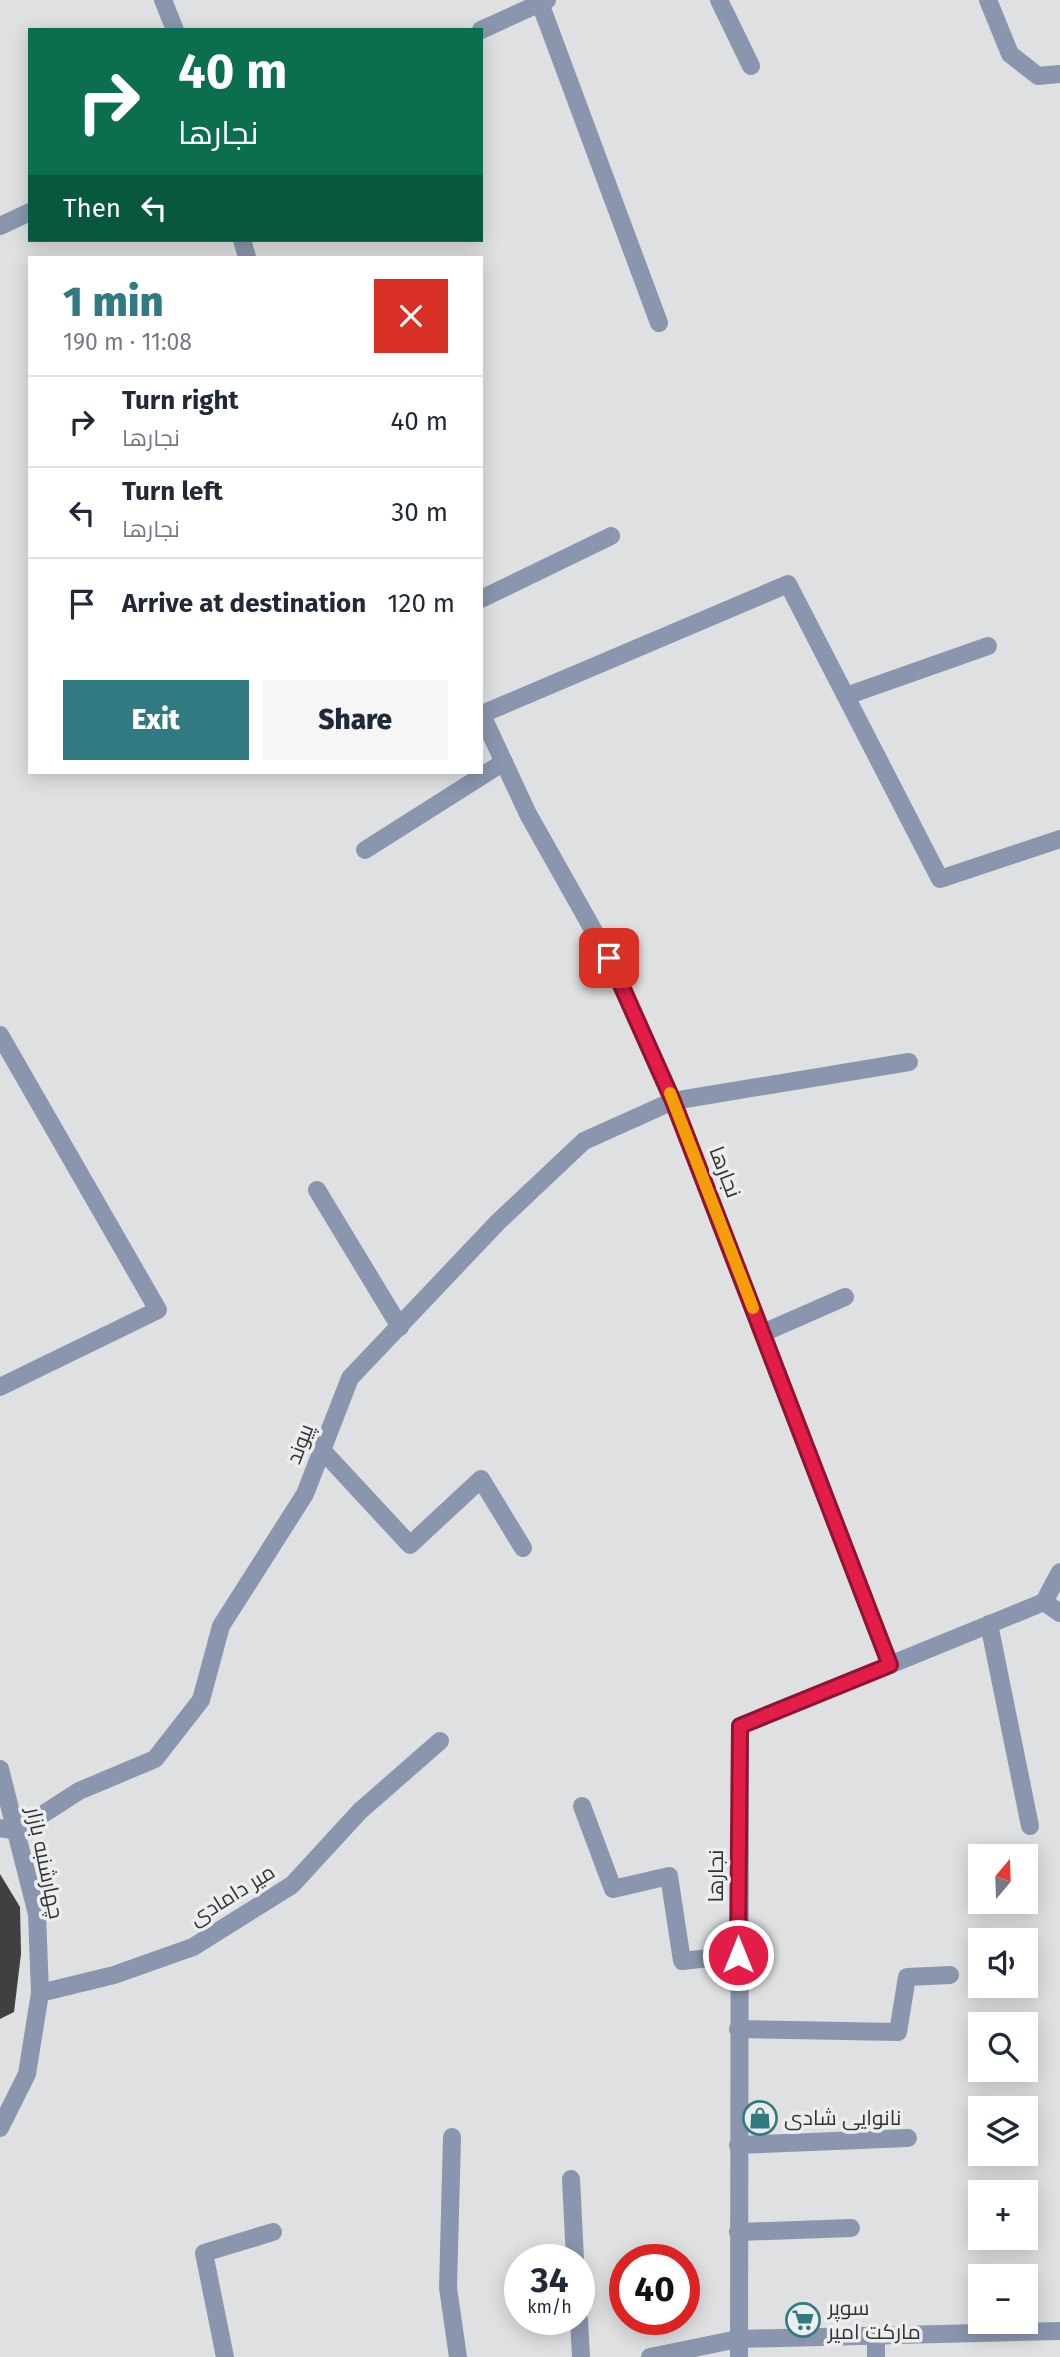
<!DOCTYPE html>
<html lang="en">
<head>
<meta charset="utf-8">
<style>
	body { margin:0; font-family:"Fira Sans",Cairo,sans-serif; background:#f6f6f7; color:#1f2937; height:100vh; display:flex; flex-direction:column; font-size:26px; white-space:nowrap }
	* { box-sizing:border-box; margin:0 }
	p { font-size:23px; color:#747a83 }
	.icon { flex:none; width:38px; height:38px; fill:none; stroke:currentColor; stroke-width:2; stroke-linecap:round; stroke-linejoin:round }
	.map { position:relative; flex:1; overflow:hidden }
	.side { position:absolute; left:28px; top:256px; width:455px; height:518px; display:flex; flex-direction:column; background:#fff; border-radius:0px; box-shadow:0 4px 18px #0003 }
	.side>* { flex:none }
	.hud { position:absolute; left:28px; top:28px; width:455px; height:214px; border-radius:0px; box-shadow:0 4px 18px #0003; background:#0b6e4f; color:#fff; overflow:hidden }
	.needle { width:46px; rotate:19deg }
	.controls { position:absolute; left:968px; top:1844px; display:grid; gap:14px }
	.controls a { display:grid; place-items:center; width:70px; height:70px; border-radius:0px; background:#fff; box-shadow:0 4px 18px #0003; font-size:35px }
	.speed { position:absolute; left:504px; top:2244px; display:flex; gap:14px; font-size:35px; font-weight:700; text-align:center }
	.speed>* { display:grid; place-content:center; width:91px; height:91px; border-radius:50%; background:#fff; box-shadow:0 4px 18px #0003; line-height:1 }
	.speed small { font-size:18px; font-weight:400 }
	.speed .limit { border:10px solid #d22; background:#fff; color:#111 }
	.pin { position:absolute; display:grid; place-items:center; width:60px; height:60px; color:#fff; margin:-30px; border-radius:14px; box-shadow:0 4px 10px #0006 }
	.me { position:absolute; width:77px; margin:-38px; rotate:0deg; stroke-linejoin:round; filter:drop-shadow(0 0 5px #0008) }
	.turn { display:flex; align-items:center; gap:24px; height:147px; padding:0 35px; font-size:32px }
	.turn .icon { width:91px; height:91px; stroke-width:2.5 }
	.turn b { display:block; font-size:49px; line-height:60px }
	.then { display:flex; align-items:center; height:66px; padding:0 35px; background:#0003; gap:14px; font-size:26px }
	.round { display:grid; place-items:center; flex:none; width:74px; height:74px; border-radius:0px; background:#f6f6f7 }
	.head { display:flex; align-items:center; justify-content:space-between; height:119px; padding:0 35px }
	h1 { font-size:42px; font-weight:800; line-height:52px; color:#327a82 }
	.primary-button { display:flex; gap:14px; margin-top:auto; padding:14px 35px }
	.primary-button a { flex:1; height:80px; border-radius:0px; background:#327a82; color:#fff; font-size:28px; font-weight:800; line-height:80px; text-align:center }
	.primary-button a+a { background:#f6f6f7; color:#1f2937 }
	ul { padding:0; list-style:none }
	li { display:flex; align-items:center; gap:21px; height:91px; padding:0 35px; border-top:2px solid #e0e1e3 }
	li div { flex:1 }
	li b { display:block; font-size:26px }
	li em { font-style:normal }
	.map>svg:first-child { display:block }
	.building { fill:#3f4041 }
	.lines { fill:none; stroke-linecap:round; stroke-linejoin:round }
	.service { stroke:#8996ad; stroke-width:18 }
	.minor { stroke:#8996ad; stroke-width:18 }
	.tertiary { stroke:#8996ad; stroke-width:18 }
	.route-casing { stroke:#92132f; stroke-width:18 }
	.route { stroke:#e11d48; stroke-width:12 }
	.slow { stroke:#f59e0b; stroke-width:12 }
	.labels { text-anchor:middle; stroke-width:7; stroke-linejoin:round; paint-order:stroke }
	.street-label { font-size:21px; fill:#333334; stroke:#ecedee }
	.poi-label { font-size:21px; fill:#333334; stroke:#ecedee; text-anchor:start }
</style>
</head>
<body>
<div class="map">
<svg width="1060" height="2357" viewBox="0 0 1060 2357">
	<rect width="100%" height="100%" fill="#dfe0e1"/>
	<!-- building -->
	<path class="building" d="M0,1874L20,1907L21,1954L14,2012L0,2019Z"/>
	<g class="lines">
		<!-- service -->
		<g class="service">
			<path d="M365,850L504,762"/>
			<path d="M317,1190L400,1327"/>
			<path d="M763,1333L845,1297"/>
			<path d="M322,1450L410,1545L481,1479L523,1548"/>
			<path d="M571,2179L575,2259"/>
			<path d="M738,2232L851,2228"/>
			<path d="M579,2319L581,2357"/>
			<path d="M876,2336V2357"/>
		</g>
		<!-- minor -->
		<g class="minor">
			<path d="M163,0L175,30"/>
			<path d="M719,0L751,66"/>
			<path d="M988,0L1010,54L1038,76L1060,74"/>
			<path d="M540,3L659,323"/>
			<path d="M242,240L247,257"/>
			<path d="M481,599L611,536"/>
			<path d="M846,696L988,646"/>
			<path d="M481,713L528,814L609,958L673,1101L890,1665"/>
			<path d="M482,714L788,584L940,879L1060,839"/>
			<path d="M0,1035L158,1310L0,1387"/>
			<path d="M1044,1602L1060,1613"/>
			<path d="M989,1624L1030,1826"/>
			<path d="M0,1769L37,1914L40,1993L27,2074L0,2128"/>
			<path d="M582,1806L613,1889L669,1876L682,1961L738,1955"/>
			<path d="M0,1828L17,1831L79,1791L155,1759L201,1700L221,1626L305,1494L350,1378L498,1222L584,1141L673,1101L909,1062"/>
			<path d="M40,1993L114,1975L193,1947L292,1885L360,1811L440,1741"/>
			<path d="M738,2029L898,2032L907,1977L950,1975"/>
			<path d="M452,2137L448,2288L458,2357"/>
			<path d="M738,2145L908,2138"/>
			<path d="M225,2357L204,2253L273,2232"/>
			<path d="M650,2357L738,2339L1060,2331"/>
		</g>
		<!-- tertiary -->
		<g class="tertiary">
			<path d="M481,30L547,0"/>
			<path d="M0,226L30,212"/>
			<path d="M739,2357L740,1726L1044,1602L1060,1572"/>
		</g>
	</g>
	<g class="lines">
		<!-- route casing -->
		<g class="route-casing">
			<path id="route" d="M609,958L673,1101L890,1665L740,1726L738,1955"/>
		</g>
		<!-- route -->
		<use href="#route" class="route"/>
		<!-- slow -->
		<path class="slow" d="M670,1093L753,1308"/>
	</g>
	<!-- icons -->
	<defs>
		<g id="shop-ring" transform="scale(1.75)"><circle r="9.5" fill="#ecedee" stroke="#327a82" stroke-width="1.5"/><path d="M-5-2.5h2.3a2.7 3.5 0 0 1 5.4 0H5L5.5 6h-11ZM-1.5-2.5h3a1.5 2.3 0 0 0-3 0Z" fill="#327a82"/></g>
		<g id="supermarket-ring" transform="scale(1.75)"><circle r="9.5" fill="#ecedee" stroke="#327a82" stroke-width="1.5"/><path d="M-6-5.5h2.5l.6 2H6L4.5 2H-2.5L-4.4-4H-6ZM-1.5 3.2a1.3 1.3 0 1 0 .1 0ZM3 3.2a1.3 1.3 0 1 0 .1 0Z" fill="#327a82"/></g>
	</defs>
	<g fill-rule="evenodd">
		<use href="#shop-ring" x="760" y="2118"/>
		<use href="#supermarket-ring" x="803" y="2320"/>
	</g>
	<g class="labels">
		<!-- street labels -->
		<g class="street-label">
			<text transform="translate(725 1172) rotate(69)" y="7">نجارها</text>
			<text transform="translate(300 1444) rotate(-69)" y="7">پیوند</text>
			<text transform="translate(45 1863) rotate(78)" y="7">چهارشنبه بازار</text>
			<text transform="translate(716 1876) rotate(-90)" y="7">نجارها</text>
			<text transform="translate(232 1895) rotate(-32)" y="7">میر دامادی</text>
		</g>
		<!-- poi labels -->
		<g class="poi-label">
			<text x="784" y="2125">نانوایی شادی</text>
			<text x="828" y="2315">سوپر<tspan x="828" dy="24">مارکت امیر</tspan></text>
		</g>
	</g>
</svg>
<div class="controls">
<a><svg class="needle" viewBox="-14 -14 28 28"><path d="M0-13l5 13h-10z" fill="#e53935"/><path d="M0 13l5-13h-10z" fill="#747a83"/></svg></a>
<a><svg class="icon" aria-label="sound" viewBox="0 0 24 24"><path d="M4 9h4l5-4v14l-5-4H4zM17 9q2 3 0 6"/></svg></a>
<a><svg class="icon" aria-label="search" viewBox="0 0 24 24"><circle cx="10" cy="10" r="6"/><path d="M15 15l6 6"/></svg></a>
<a><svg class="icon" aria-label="layers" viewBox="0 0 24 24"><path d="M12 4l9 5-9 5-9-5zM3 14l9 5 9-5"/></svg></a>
<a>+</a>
<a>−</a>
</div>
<div class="speed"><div>34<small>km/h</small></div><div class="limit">40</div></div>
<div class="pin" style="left:609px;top:958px;background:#d93025"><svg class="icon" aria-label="arrive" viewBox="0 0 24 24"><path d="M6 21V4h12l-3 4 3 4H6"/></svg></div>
<svg class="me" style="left:738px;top:1955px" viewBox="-20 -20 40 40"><circle r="17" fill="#e11d48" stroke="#fff" stroke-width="3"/><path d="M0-11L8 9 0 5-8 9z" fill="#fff"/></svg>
<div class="hud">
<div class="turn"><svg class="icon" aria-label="right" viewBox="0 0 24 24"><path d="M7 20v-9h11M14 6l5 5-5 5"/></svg><div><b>40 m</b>نجارها</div></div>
<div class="then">Then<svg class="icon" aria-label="left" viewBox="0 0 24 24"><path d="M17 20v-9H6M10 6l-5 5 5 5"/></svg></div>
</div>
<section class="side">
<div class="head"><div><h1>1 min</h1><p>190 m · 11:08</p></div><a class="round" style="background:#d93025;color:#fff"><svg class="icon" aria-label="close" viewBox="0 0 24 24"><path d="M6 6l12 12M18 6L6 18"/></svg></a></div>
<ul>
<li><svg class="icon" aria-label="right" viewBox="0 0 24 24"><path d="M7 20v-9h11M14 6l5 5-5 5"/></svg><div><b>Turn right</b><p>نجارها</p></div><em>40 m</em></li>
<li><svg class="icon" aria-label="left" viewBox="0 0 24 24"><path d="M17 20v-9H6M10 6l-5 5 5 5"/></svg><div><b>Turn left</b><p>نجارها</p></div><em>30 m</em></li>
<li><svg class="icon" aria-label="arrive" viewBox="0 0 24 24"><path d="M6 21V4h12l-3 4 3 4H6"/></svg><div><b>Arrive at destination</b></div><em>120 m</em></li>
</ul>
<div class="primary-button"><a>Exit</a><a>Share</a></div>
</section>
</div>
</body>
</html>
